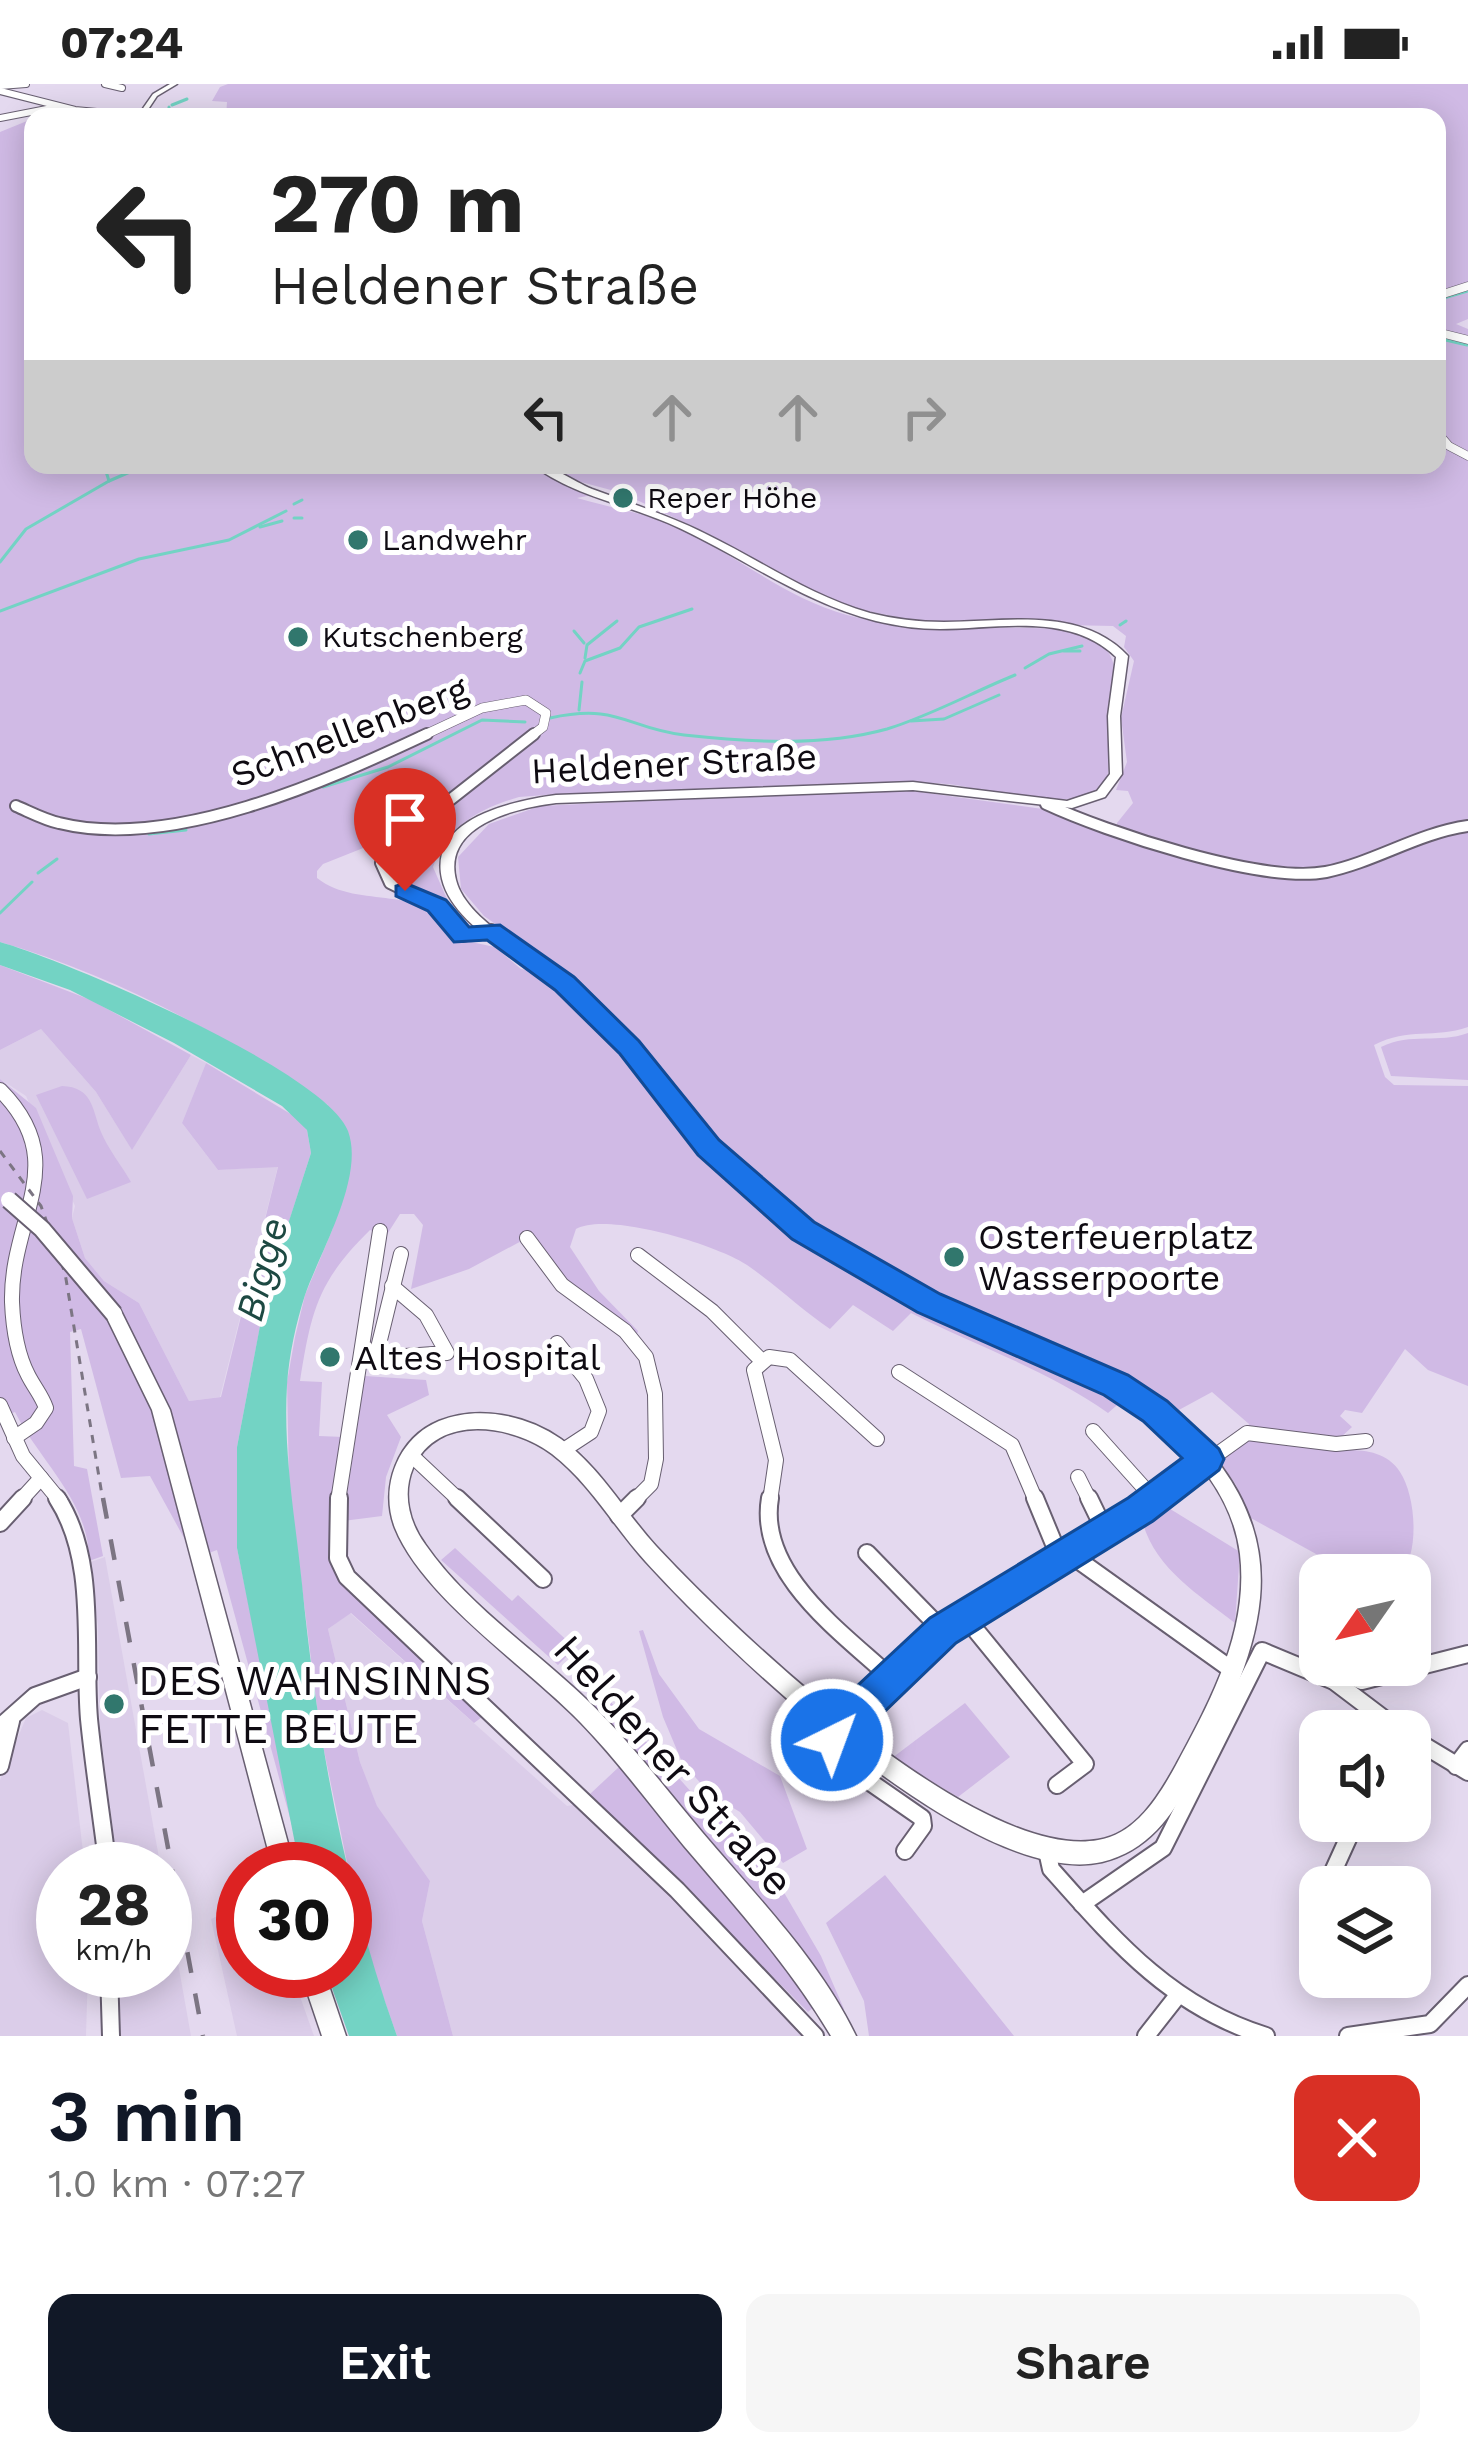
<!DOCTYPE html>
<html lang="en">
<head>
<meta charset="utf-8">
<style>
	body { margin:0; font-family:"Work Sans",sans-serif; background:#f6f6f6; color:#222; height:100vh; display:flex; flex-direction:column; font-size:45px; white-space:nowrap }
	* { box-sizing:border-box; margin:0 }
	p { font-size:39px; color:#767676 }
	.icon { flex:none; width:66px; height:66px; fill:none; stroke:currentColor; stroke-width:2; stroke-linecap:round; stroke-linejoin:round }
	.map { position:relative; height:1952px; overflow:hidden }
	.sheet { display:flex; flex-direction:column; background:#fff; flex:1 }
	.sheet>* { flex:none }
	.top-card { position:absolute; left:24px; top:24px; width:1422px; height:366px; border-radius:24px; box-shadow:0 6px 30px #0003; background:#fff; color:#222; overflow:hidden }
	.needle { width:78px; rotate:236deg }
	.fabs { position:absolute; left:1299px; top:1470px; display:grid; gap:24px }
	.fabs a { display:grid; place-items:center; width:132px; height:132px; border-radius:24px; background:#fff; box-shadow:0 6px 30px #0003; font-size:60px }
	.speed { position:absolute; left:36px; top:1758px; display:flex; gap:24px; font-size:60px; font-weight:700; text-align:center }
	.speed>* { display:grid; place-content:center; width:156px; height:156px; border-radius:50%; background:#fff; box-shadow:0 6px 30px #0003; line-height:1 }
	.speed small { font-size:30px; font-weight:400 }
	.speed .limit { border:18px solid #d22; background:#fff; color:#111 }
	.pin { position:absolute; display:grid; place-items:center; width:102px; height:102px; color:#fff; margin:-123px -51px; border-radius:50% 50% 50% 0; rotate:-45deg; box-shadow:0 0 12px #0007 }
	.pin .icon { rotate:45deg }
	.me { position:absolute; width:132px; margin:-66px; rotate:42deg; stroke-linejoin:round; filter:drop-shadow(0 0 9px #0008) }
	.turn { display:flex; align-items:center; gap:42px; height:252px; padding:0 48px; font-size:54px }
	.turn .icon { width:156px; height:156px; stroke-width:2.5 }
	.turn b { display:block; font-size:84px; line-height:102px }
	.lanes { display:flex; align-items:center; height:114px; padding:0 48px; background:#0003; justify-content:center; gap:60px; direction:ltr }
	.lanes .off { opacity:.35 }
	.round { display:grid; place-items:center; flex:none; width:126px; height:126px; border-radius:24px; background:#f6f6f6 }
	.overview { display:flex; align-items:center; justify-content:space-between; height:204px; padding:0 48px }
	h1 { font-size:72px; font-weight:600; line-height:90px; color:#111827 }
	.cta { display:flex; gap:24px; margin-top:auto; padding:24px 48px }
	.cta a { flex:1; height:138px; border-radius:24px; background:#111827; color:#fff; font-size:48px; font-weight:600; line-height:138px; text-align:center }
	.cta a+a { background:#f6f6f6; color:#222 }
	.status { display:flex; justify-content:space-between; align-items:center; height:84px; padding:0 60px; background:#fff; direction:ltr }
	.status svg { height:33px; fill:currentColor }
	.map>svg:first-child { display:block }
	.built { fill:#dbcde9 }
	.green { fill:#d0bae5 }
	.water { fill:#73d3c4 }
	.lines { fill:none; stroke-linecap:round; stroke-linejoin:round }
	.stream { stroke:#73d3c4; stroke-width:3 }
	.minor-far5-casing { stroke:#685f71; stroke-width:8 }
	.minor-far4-casing { stroke:#685f71; stroke-width:9 }
	.minor-far3-casing { stroke:#685f71; stroke-width:10 }
	.minor-far2-casing { stroke:#685f71; stroke-width:14 }
	.minor-far1-casing { stroke:#685f71; stroke-width:16 }
	.minor-casing { stroke:#685f71; stroke-width:20 }
	.major-casing { stroke:#685f71; stroke-width:3 }
	.minor-far5 { stroke:#fff; stroke-width:6 }
	.minor-far4 { stroke:#fff; stroke-width:8 }
	.minor-far3 { stroke:#fff; stroke-width:9 }
	.minor-far2 { stroke:#fff; stroke-width:10 }
	.minor-far1 { stroke:#fff; stroke-width:14 }
	.minor { stroke:#fff; stroke-width:16 }
	.major { fill:#fff; fill-rule:evenodd }
	.rail-far1 { stroke:#7c7583; stroke-width:3; stroke-dasharray:8 8; stroke-linecap:butt }
	.rail { stroke:#7c7583; stroke-width:4.5; stroke-dasharray:21 21; stroke-linecap:butt }
	.major-bridge-casing { stroke:#685f71; stroke-width:20; stroke-linecap:butt }
	.major-bridge { stroke:#fff; stroke-width:16 }
	.route { fill:#1a73e8; stroke:#114b97; stroke-width:3 }
	.poi-dot { fill:#31776d; stroke:#fff; stroke-width:4.5 }
	.labels { text-anchor:middle; stroke-width:10; stroke-linejoin:round; paint-order:stroke }
	.far-poi-label { font-size:30px; fill:#0f0b12; stroke:#fff; text-anchor:start }
	.street-label { font-size:36px; fill:#0f0b12; stroke:#fff }
	.poi-label { font-size:36px; fill:#0f0b12; stroke:#fff; text-anchor:start }
	.water-label { font-size:39px; font-style:italic; fill:#1d4942; stroke:#fff }
	.near-poi-label { font-size:42px; fill:#0f0b12; stroke:#fff; text-anchor:start }
	.near-street-label { font-size:42px; fill:#0f0b12; stroke:#fff }
</style>
</head>
<body>
<div class="status"><b>07:24</b><svg viewBox="0 0 49 12"><path d="M0 12V9h3v3zM5 12V6h3v6zM10 12V3h3v9zM15 12V0h3v12zM26 1h20v11H26zM47 4h2v5h-2z"/></svg></div>
<div class="map">
<svg width="1468" height="1952" viewBox="0 0 1468 1952">
	<rect width="100%" height="100%" fill="#e4d9ef"/>
	<!-- built -->
	<g class="built">
		<path d="M41,945L96,1008L132,1065L191,971L206,979L182,1039L218,1086L278,1082L220,1313L189,1317L139,1219L104,1197L85,1174L72,1134L75,1122L26,1012L0,995V966Z"/>
		<path d="M105,1473L161,1785H118L100,1644L98,1541L88,1479Z"/>
		<path d="M350,1529L567,1722L584,1719L815,1952H453L422,1837L430,1797L377,1723L360,1678L328,1545Z"/>
		<path d="M42,1626L68,1639L85,1785H63V1887H88L86,1952H0V1696L26,1634Z"/>
		<path d="M165,1806L191,1952H121L119,1887H165Z"/>
		<path d="M243,1821V1887H291L314,1952H237L211,1835Z"/>
	</g>
	<!-- green -->
	<g class="green">
		<path d="M228,0H1468V235L1456,240L1468,245V255L1437,247V33H226L227,18L212,17L220,3Z"/>
		<path d="M27,37L33,38V381H532L592,411L577,414C610,424 642,428 674,442C734,469 783,513 847,531C921,552 993,539 1068,546C1098,554 1120,567 1113,600C1107,622 1113,689 1105,698C1076,734 987,704 947,700C883,695 820,704 756,706C677,708 597,706 519,713C478,725 448,742 433,783L450,822L446,824L392,795L386,787L406,747L323,780L317,787V794C361,828 423,795 452,854L495,863L521,885L539,888L569,914L602,947L699,1069L787,1147L885,1206L1124,1315L1108,1329C1048,1286 976,1262 911,1229L893,1247L853,1221L830,1245C801,1225 776,1201 747,1181C718,1161 607,1127 576,1145L570,1163L599,1207L638,1247L635,1257L578,1214L527,1154L469,1185L411,1205L423,1141L414,1130H400L386,1152L370,1146C318,1197 311,1227 300,1297L322,1298L319,1352L344,1353L329,1441L339,1497L482,1633L474,1639L351,1529L328,1545L360,1678L377,1722L430,1797L422,1837L453,1952H397L363,1856L320,1647L289,1399L287,1298L295,1253L305,1211L333,1144L328,1021C228,953 117,892 0,858V48Z"/>
		<path d="M1437,250L1468,257V943C1434,955 1409,943 1374,961L1385,993L1394,1001L1468,1002V1302L1428,1286L1405,1265L1362,1329L1345,1326L1340,1332L1352,1343L1340,1354L1348,1366C1367,1366 1388,1369 1400,1388C1416,1412 1420,1470 1400,1491H1354L1249,1433L1236,1401L1217,1374L1247,1357L1249,1340L1212,1308L1177,1327L1162,1322L1123,1291L1072,1266L977,1230L872,1179L772,1115L723,1069L582,901L484,832L461,805L458,773L489,740L540,722L898,705L1043,725L1117,752V739L1133,719L1128,707L1116,706L1127,678L1121,634L1134,577L1124,563L1126,552L1113,542L922,538L837,521L713,452L622,409L566,394L544,381H1437Z"/>
		<path d="M0,881L91,916L191,971L132,1066L96,1008L41,945L0,966Z"/>
		<path d="M1468,949V996L1391,992L1381,963C1412,948 1438,960 1468,949Z"/>
		<path d="M206,979L299,1035L307,1046L311,1069L267,1206L237,1363V1464L299,1767L217,1466L195,1474L150,1392L121,1394L81,1245L70,1248L74,1382L87,1385L103,1472L89,1477C90,1418 40,1378 15,1328L0,1334V995L36,1024L73,1112L72,1134L85,1174L104,1197L139,1219L189,1317L221,1313L278,1083L218,1086L182,1039Z"/>
		<path d="M62,1002C93,1003 92,1025 101,1048C108,1065 122,1082 131,1098L87,1115L36,1011Z"/>
		<path d="M365,1292L426,1296L429,1311L387,1331L401,1353L386,1393L382,1432L343,1437Z"/>
		<path d="M1154,1415L1240,1468L1235,1539C1195,1508 1148,1480 1140,1426Z"/>
		<path d="M455,1464L512,1517L518,1511L575,1564L558,1581L441,1476Z"/>
		<path d="M643,1546L659,1590L699,1645L780,1692L807,1765L783,1779L740,1728L710,1710L682,1678L663,1633L639,1547Z"/>
		<path d="M600,1606L702,1720L729,1737L772,1788L821,1872L844,1925L839,1929L588,1617Z"/>
		<path d="M965,1619L1010,1673L958,1713L892,1674Z"/>
		<path d="M620,1682L785,1879L814,1923L808,1928L590,1710Z"/>
		<path d="M885,1791L1014,1952H869L864,1917L826,1839Z"/>
	</g>
	<!-- water -->
	<path class="water" d="M0,858C65,876 325,987 348,1047C365,1093 320,1168 305,1211C296,1239 289,1271 287,1301C283,1368 295,1433 302,1500C317,1653 345,1807 397,1952H349L326,1887H345V1785H300L237,1464V1363L267,1205L311,1069L307,1046L282,1022L174,959L70,906L0,881Z"/>
	<g class="lines">
		<!-- stream -->
		<g class="stream">
			<path d="M172,21L187,15"/>
			<path d="M169,23V33"/>
			<path d="M1437,216L1468,207"/>
			<path d="M1437,254L1467,261"/>
			<path d="M109,397L146,381"/>
			<path d="M294,420L302,416"/>
			<path d="M294,434H302"/>
			<path d="M260,443L282,437"/>
			<path d="M0,478L26,445L109,397L104,381"/>
			<path d="M0,527L139,475L229,456L286,427"/>
			<path d="M1120,541L1126,537"/>
			<path d="M574,547L584,559"/>
			<path d="M1064,567H1080"/>
			<path d="M585,574L587,561L617,537"/>
			<path d="M1025,584L1049,570L1082,562"/>
			<path d="M580,589L585,577L620,564L639,543L692,525"/>
			<path d="M579,626L582,598"/>
			<path d="M550,634C619,619 626,644 684,651C750,658 822,663 887,645C930,632 973,608 1015,591"/>
			<path d="M911,637L944,635L999,611"/>
			<path d="M323,703L388,683L482,636L525,638"/>
			<path d="M149,750L186,746"/>
			<path d="M38,789L57,775"/>
			<path d="M0,829L32,798"/>
		</g>
		<!-- minor-far5 casing -->
		<g class="minor-far5-casing">
			<g id="minor-far5">
				<path d="M105,0L122,4"/>
				<path d="M0,2L26,0"/>
				<path d="M0,7L75,26L140,32"/>
				<path d="M0,34L57,23"/>
			</g>
		</g>
		<!-- minor-far4 casing -->
		<g class="minor-far4-casing">
			<g id="minor-far4">
				<path d="M1437,212L1468,202"/>
				<path d="M1437,248L1468,256"/>
				<path d="M1437,348L1449,362L1468,372"/>
			</g>
		</g>
		<!-- minor-far3 casing -->
		<g class="minor-far3-casing">
			<path id="minor-far3" d="M420,653L482,624L526,616L546,629L543,643L530,653"/>
		</g>
		<!-- minor-far2 casing -->
		<g class="minor-far2-casing">
			<g id="minor-far2">
				<path d="M1046,720C1106,748 1262,800 1326,788C1375,778 1418,749 1468,742"/>
				<path d="M16,722C30,728 45,736 59,739C172,767 327,697 427,650"/>
				<path d="M491,846L463,852L437,822L390,799L381,779L399,756L534,650"/>
			</g>
		</g>
		<!-- minor-far1 casing -->
		<g class="minor-far1-casing">
			<g id="minor-far1">
				<path d="M0,1006C73,1079 10,1133 12,1218C13,1242 17,1270 28,1291C34,1303 42,1312 46,1324L36,1339L14,1354"/>
				<path d="M527,1154L562,1201L625,1247L646,1273L655,1310L656,1375L651,1400L634,1417"/>
				<path d="M638,1171L712,1227L761,1276"/>
				<path d="M557,1259L586,1295L599,1327L591,1348L562,1367"/>
				<path d="M376,1272L401,1170"/>
				<path d="M364,1275L447,1269L426,1231L392,1202"/>
				<path d="M899,1288L1012,1361L1036,1417"/>
				<path d="M0,1321L23,1372L60,1417"/>
				<path d="M1093,1347L1154,1415"/>
				<path d="M410,1370L460,1417"/>
				<path d="M1078,1393L1090,1417"/>
				<path d="M20,1417L41,1394"/>
				<path d="M338,1417L380,1147"/>
				<path d="M770,1417L776,1376L754,1286L769,1273L790,1276L877,1355"/>
				<path d="M1152,1417L1247,1349L1336,1360L1366,1357"/>
			</g>
		</g>
		<!-- minor casing -->
		<g class="minor-casing">
			<g id="minor">
				<path d="M57,1414C98,1477 83,1564 89,1635C94,1685 102,1735 108,1785"/>
				<path d="M339,1414L338,1474L347,1493L677,1806L815,1952"/>
				<path d="M457,1414L543,1495"/>
				<path d="M770,1414C757,1490 843,1549 891,1594"/>
				<path d="M1035,1414L1059,1472"/>
				<path d="M1089,1414L1105,1447"/>
				<path d="M619,1432L637,1414"/>
				<path d="M0,1439L23,1414"/>
				<path d="M1067,1468L1232,1586"/>
				<path d="M867,1469L943,1547"/>
				<path d="M965,1533L1085,1680L1057,1701"/>
				<path d="M1334,1597L1344,1590L1362,1597L1468,1570"/>
				<path d="M0,1643L35,1612L88,1593"/>
				<path d="M1410,1653L1468,1688"/>
				<path d="M0,1682L11,1637"/>
				<path d="M1456,1682L1468,1666"/>
				<path d="M905,1767L923,1742L922,1734L857,1689L832,1652L943,1547L1156,1414"/>
				<path d="M1047,1767L1051,1785C1115,1857 1171,1923 1266,1952"/>
				<path d="M1326,1803L1356,1737"/>
				<path d="M1082,1820L1163,1764L1262,1567L1334,1597L1400,1647"/>
				<path d="M1316,1822L1320,1815"/>
				<path d="M109,1887L111,1952"/>
				<path d="M1146,1952L1175,1915"/>
				<path d="M1348,1952L1430,1940L1468,1901"/>
			</g>
		</g>
		<!-- major casing -->
		<g class="major-casing">
			<g id="major">
				<path d="M170,0H177L157,12L143,33H137L153,10Z"/>
				<path d="M533,381C553,381 573,397 592,405C630,419 668,431 704,449C760,476 810,512 870,529C894,535 919,538 944,538C1006,538 1081,522 1128,572L1120,632L1122,690L1105,713L1072,724L913,706L556,719C516,724 442,741 456,796C466,836 530,867 561,890C622,935 665,999 714,1055C745,1091 781,1124 821,1150C866,1179 913,1205 962,1226C1006,1245 1052,1260 1095,1282C1185,1326 1270,1406 1260,1514C1254,1578 1222,1637 1193,1693C1172,1732 1148,1767 1102,1778C976,1807 727,1567 646,1478C614,1443 590,1399 552,1370C512,1340 437,1329 413,1384C402,1410 409,1438 425,1460C467,1521 533,1564 586,1615C629,1656 664,1703 702,1748C756,1812 819,1875 856,1952H831C790,1883 736,1823 684,1762C650,1721 619,1678 581,1639C528,1584 423,1514 395,1444C379,1403 398,1354 439,1337C478,1321 527,1331 561,1355C600,1383 624,1427 656,1462C736,1548 977,1778 1098,1756C1136,1750 1159,1712 1176,1681C1211,1616 1249,1546 1240,1470C1230,1389 1156,1331 1089,1296C1046,1273 1000,1258 956,1239C903,1216 850,1188 802,1154C767,1130 736,1101 707,1069C658,1013 617,949 558,902C523,875 453,842 442,795C428,734 513,717 556,711L913,698L1067,717L1097,707L1110,690L1108,632L1116,573C1069,528 999,545 940,545C919,545 897,542 876,537C800,518 739,470 668,439C624,420 572,411 533,381Z"/>
				<path d="M114,1223L120,1225L170,1326L295,1785H273L152,1326L105,1230L108,1225Z"/>
				<path d="M300,1887H324L346,1952H322Z"/>
			</g>
		</g>
		<!-- minor-far5 -->
		<use href="#minor-far5" class="minor-far5"/>
		<!-- minor-far4 -->
		<use href="#minor-far4" class="minor-far4"/>
		<!-- minor-far3 -->
		<use href="#minor-far3" class="minor-far3"/>
		<!-- minor-far2 -->
		<use href="#minor-far2" class="minor-far2"/>
		<!-- minor-far1 -->
		<use href="#minor-far1" class="minor-far1"/>
		<!-- minor -->
		<use href="#minor" class="minor"/>
		<!-- major -->
		<use href="#major" class="major"/>
		<!-- rail-far1 -->
		<path class="rail-far1" d="M0,1067L41,1122L65,1189L103,1417"/>
		<!-- rail -->
		<path class="rail" d="M103,1414L203,1952"/>
		<!-- major-bridge casing -->
		<g class="major-bridge-casing">
			<path id="major-bridge" d="M9,1116L42,1145L114,1230"/>
		</g>
		<!-- major-bridge -->
		<use href="#major-bridge" class="major-bridge"/>
	</g>
	<!-- route -->
	<path class="route" d="M405,799L446,816L469,843L500,841L574,893L639,957L719,1056L814,1138L940,1210L1128,1291L1167,1317L1219,1365L1224,1375L1219,1386L1153,1437L956,1559L853,1658L846,1670L832,1676L819,1670L813,1656L826,1631L930,1534L1128,1414L1182,1374L1143,1337L1104,1311L917,1228L792,1155L698,1071L620,970L555,906L487,856L454,858L428,827L396,812V802Z"/>
	<!-- markers -->
	<g class="poi-dot">
		<circle cx="623" cy="414" r="12"/>
		<circle cx="358" cy="456" r="12"/>
		<circle cx="298" cy="553" r="12"/>
		<circle cx="954" cy="1173" r="12"/>
		<circle cx="330" cy="1273" r="12"/>
		<circle cx="114" cy="1620" r="12"/>
	</g>
	<g class="labels">
		<!-- far-poi labels -->
		<g class="far-poi-label">
			<text x="647" y="424">Reper Höhe</text>
			<text x="382" y="466">Landwehr</text>
			<text x="322" y="563">Kutschenberg</text>
		</g>
		<!-- street labels -->
		<g class="street-label">
			<text transform="translate(349 647) rotate(-21)" y="13">Schnellenberg</text>
			<text transform="translate(674 679) rotate(-3)" y="13">Heldener Straße</text>
		</g>
		<!-- poi labels -->
		<g class="poi-label">
			<text x="978" y="1165">Osterfeuerplatz<tspan x="978" dy="41">Wasserpoorte</tspan></text>
			<text x="354" y="1286">Altes Hospital</text>
		</g>
		<!-- water labels -->
		<g class="water-label">
			<text transform="translate(261 1185) rotate(-75)" y="14">Bigge</text>
		</g>
		<!-- near-poi labels -->
		<g class="near-poi-label">
			<text x="138" y="1611">DES WAHNSINNS<tspan x="138" dy="48">FETTE BEUTE</tspan></text>
		</g>
		<!-- near-street labels -->
		<g class="near-street-label">
			<text transform="translate(674 1681) rotate(48)" y="15">Heldener Straße</text>
		</g>
	</g>
</svg>
<div class="fabs">
<a><svg class="needle" viewBox="-14 -14 28 28"><path d="M0-13l5 13h-10z" fill="#e53935"/><path d="M0 13l5-13h-10z" fill="#767676"/></svg></a>
<a><svg class="icon" aria-label="sound" viewBox="0 0 24 24"><path d="M4 9h4l5-4v14l-5-4H4zM17 9q2 3 0 6"/></svg></a>
<a><svg class="icon" aria-label="layers" viewBox="0 0 24 24"><path d="M12 4l9 5-9 5-9-5zM3 14l9 5 9-5"/></svg></a>
</div>
<div class="speed"><div>28<small>km/h</small></div><div class="limit">30</div></div>
<div class="pin" style="left:405px;top:807px;background:#d93025"><svg class="icon" aria-label="arrive" viewBox="0 0 24 24"><path d="M6 21V4h12l-3 4 3 4H6"/></svg></div>
<svg class="me" style="left:832px;top:1656px" viewBox="-20 -20 40 40"><circle r="17" fill="#1a73e8" stroke="#fff" stroke-width="3"/><path d="M0-11L8 9 0 5-8 9z" fill="#fff"/></svg>
<div class="top-card">
<div class="turn"><svg class="icon" aria-label="left" viewBox="0 0 24 24"><path d="M17 20v-9H6M10 6l-5 5 5 5"/></svg><div><b>270 m</b>Heldener Straße</div></div>
<div class="lanes"><svg class="icon" aria-label="left" viewBox="0 0 24 24"><path d="M17 20v-9H6M10 6l-5 5 5 5"/></svg><svg class="icon off" aria-label="ahead" viewBox="0 0 24 24"><path d="M12 20V5M6 11l6-6 6 6"/></svg><svg class="icon off" aria-label="ahead" viewBox="0 0 24 24"><path d="M12 20V5M6 11l6-6 6 6"/></svg><svg class="icon off" aria-label="right" viewBox="0 0 24 24"><path d="M7 20v-9h11M14 6l5 5-5 5"/></svg></div>
</div>
</div>
<section class="sheet">
<div class="overview"><div><h1>3 min</h1><p>1.0 km · 07:27</p></div><a class="round" style="background:#d93025;color:#fff"><svg class="icon" aria-label="close" viewBox="0 0 24 24"><path d="M6 6l12 12M18 6L6 18"/></svg></a></div>
<div class="cta"><a>Exit</a><a>Share</a></div>
</section>
</body>
</html>
